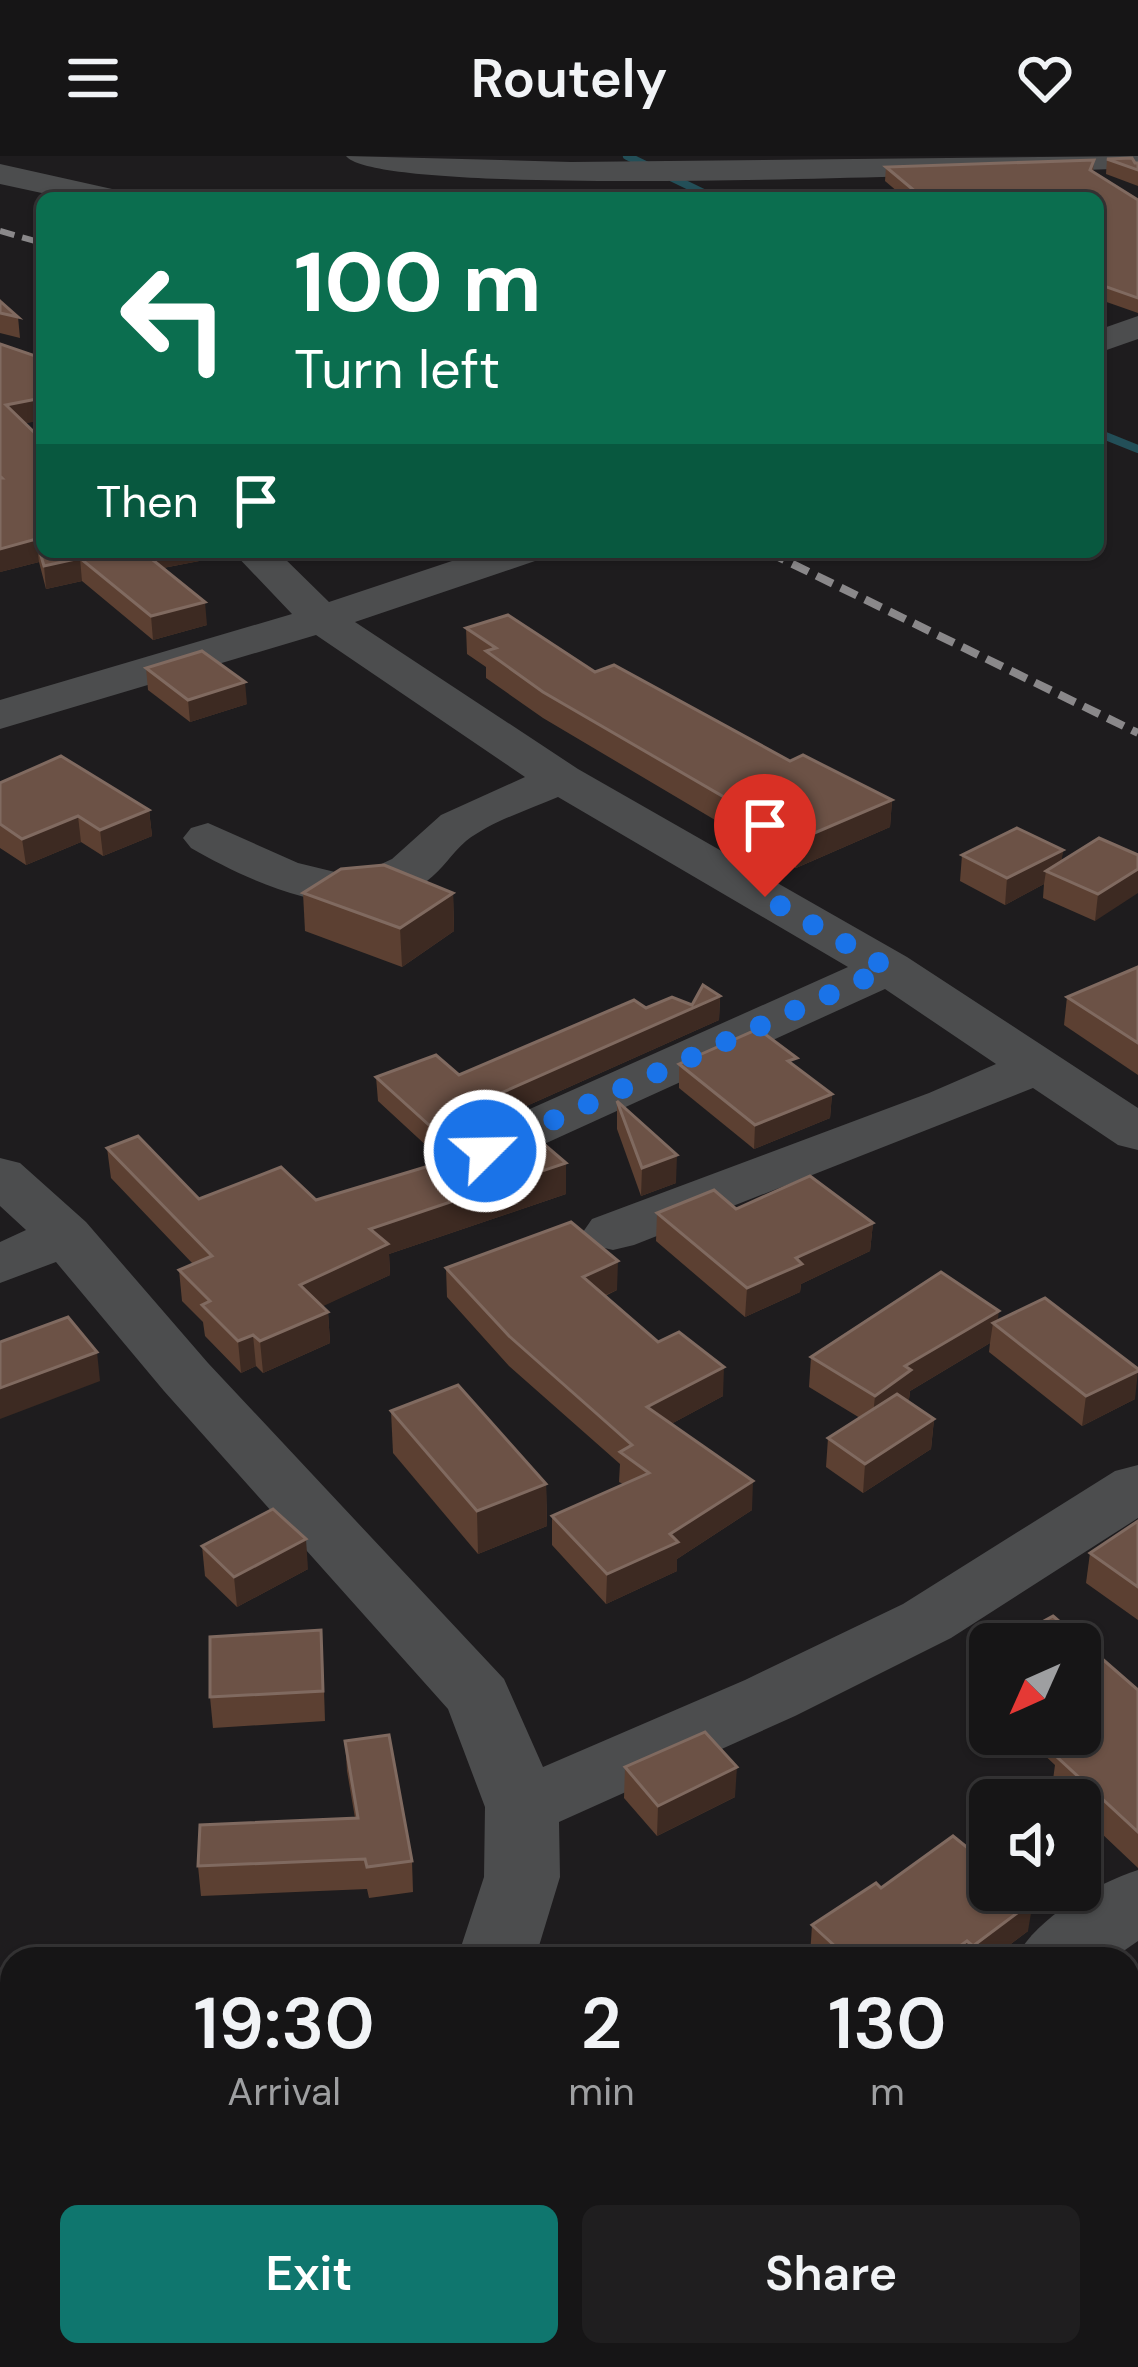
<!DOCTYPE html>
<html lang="en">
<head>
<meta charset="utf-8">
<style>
	body { margin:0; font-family:"DM Sans",sans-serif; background:#1f1e1f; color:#f1f3f6; height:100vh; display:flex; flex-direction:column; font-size:45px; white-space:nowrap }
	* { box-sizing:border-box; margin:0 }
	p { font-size:39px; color:#9e9fa1 }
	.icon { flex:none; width:66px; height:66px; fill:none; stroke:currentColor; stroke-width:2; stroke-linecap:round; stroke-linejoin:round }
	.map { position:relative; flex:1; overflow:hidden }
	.drawer { position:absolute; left:0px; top:1791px; width:1140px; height:420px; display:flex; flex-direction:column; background:#161516; border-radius:36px 36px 0 0; box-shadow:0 3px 9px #0004,0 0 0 3px #353435 }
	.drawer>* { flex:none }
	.top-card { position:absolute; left:36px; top:36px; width:1068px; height:366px; border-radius:18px; box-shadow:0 3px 9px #0004,0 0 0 3px #353435; background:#0b6e4f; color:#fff; overflow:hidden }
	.needle { width:78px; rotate:225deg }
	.fabs { position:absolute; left:969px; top:1467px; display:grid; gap:24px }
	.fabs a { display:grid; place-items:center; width:132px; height:132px; border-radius:18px; background:#161516; box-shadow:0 3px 9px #0004,0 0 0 3px #353435; font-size:60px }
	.pin { position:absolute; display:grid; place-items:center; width:102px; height:102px; color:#fff; margin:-123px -51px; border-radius:50% 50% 50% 0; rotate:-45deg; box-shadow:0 0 12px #0007 }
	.pin .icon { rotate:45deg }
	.me { position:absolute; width:132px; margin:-66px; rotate:67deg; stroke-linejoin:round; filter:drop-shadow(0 0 9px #0008) }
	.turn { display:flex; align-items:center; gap:42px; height:252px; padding:0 60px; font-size:54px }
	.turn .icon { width:156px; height:156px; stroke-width:2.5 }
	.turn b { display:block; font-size:84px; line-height:102px }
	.then { display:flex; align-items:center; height:114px; padding:0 60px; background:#0003; gap:24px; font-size:45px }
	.eta { display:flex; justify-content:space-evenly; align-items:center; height:204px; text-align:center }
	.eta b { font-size:72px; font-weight:600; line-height:84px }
	.cta { display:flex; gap:24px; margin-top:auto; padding:24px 60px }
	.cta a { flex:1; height:138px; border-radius:18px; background:#0f766e; color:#fff; font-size:48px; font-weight:600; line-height:138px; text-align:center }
	.cta a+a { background:#1f1e1f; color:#f1f3f6 }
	header { display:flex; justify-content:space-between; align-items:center; height:156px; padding:0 60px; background:#161516; font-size:54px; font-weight:600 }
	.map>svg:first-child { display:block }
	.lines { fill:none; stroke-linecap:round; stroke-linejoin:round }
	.stream { stroke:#234f58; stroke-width:8 }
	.minor { fill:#4c4d4e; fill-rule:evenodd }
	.rail-far1 { stroke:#8a888a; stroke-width:6; stroke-dasharray:15 8; stroke-linecap:butt }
	.rail { stroke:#8a888a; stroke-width:8; stroke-dasharray:18 9; stroke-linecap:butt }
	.wall { fill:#5c4032 }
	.shaded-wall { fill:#3d2a22 }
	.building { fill:#6c5246; stroke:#806a60; stroke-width:3 }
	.route { stroke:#1a73e8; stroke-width:21; stroke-dasharray:0 37.8 }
</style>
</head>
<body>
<header><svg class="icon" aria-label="menu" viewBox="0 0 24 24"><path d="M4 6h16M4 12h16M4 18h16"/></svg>Routely<svg class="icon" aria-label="heart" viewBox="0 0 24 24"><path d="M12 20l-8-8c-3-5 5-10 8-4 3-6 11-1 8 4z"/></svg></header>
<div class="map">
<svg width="1138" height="2211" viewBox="0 0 1138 2211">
	<rect width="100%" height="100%" fill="#1e1c1e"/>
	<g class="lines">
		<!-- stream -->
		<g class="stream">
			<path d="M627,0L714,42"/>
			<path d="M1098,277L1138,293"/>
		</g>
		<!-- minor -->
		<g class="minor">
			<path d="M346,0L571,6L1138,0V12C1039,15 383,46 346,0Z"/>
			<path d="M0,8L121,35L125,42H65L0,28Z"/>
			<path d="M1138,160V183L1098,197V174Z"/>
			<path d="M233,396H278L329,446L479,396H541L535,405L355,466L578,613L907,801L1138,952V994L1118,989L1033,932L634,1089L613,1094L592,1089L583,1076L592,1063L929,937L996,908L885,833L476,1019L456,1024L436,1019L427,1007L436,995L848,811L558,641C528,654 492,665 466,685C452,697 442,714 427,725C354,775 258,730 191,692L183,682L191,672L208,667L298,707L335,716L362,717L392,703L441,659L525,621L316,479L0,573V544L292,458Z"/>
			<path d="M0,1002L20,1007L86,1066L208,1207L504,1523L543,1611L745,1524L903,1448L1115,1315L1138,1309V1362L951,1482L795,1560L559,1666L560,1721L535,1803H457L484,1721L485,1651L448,1553L164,1235L56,1106L0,1127V1086L26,1074L0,1050Z"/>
			<path d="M1138,1714V1785L1112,1803H1015C1036,1762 1095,1728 1138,1714Z"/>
			<path d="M329,2199H417L412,2211H324Z"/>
			<path d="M1021,2199H1109L1112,2211H1024Z"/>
		</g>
		<!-- rail-far1 -->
		<path class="rail-far1" d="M0,75L42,87"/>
		<!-- rail -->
		<path class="rail" d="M768,396L1138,577"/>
	</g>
	<!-- wall -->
	<g class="wall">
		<path d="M1107,3L1138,7V30L1106,18Z"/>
		<path d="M1094,4L1093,16L1138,44V157L1098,143V42H905L885,25L886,11Z"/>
		<path d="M0,145L18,161L20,182L0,177Z"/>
		<path d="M0,188L38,201L42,199V264L25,267L42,396L220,401L163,412L207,469L153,484L82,425L46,433L39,406L0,416Z"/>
		<path d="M466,472L595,516L790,605L892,644L890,671L796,712L543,562L486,522V511L467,498Z"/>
		<path d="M146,512L247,548L190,566L148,534Z"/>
		<path d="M0,627L149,654L152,680L103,700L81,686L26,709L0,692Z"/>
		<path d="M1063,694L1061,706L1138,699L1095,765L1043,742L1044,728L1005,749L960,725L962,699Z"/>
		<path d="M303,737H453L454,775L402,811L305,775Z"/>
		<path d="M1138,811V919L1064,869L1067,841Z"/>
		<path d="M720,840L719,864L430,993L378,945L376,921L459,919L646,852L692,849Z"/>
		<path d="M679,908L796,911L832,938L830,962L754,993L679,932Z"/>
		<path d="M617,945L676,1027L641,1040L617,973Z"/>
		<path d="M107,992L199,1043L316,1044L566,1007V1038L389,1098L390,1119L322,1150L328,1156L330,1187L263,1217L256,1210L241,1217L205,1180L203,1166L182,1145L179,1114L193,1108L111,1022Z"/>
		<path d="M736,1053L873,1067L870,1095L801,1128L800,1136L745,1161L656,1085L657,1057Z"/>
		<path d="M446,1112L617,1134L605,1140L723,1240L671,1268L752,1354L677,1403V1415L606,1448L552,1389V1360L623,1328L619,1326L620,1308L509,1210L447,1141Z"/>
		<path d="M998,1164L1135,1243L1082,1270L989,1196L990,1187L910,1235L909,1243L907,1245L934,1263L931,1293L863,1337L826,1311L828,1282L860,1262L809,1231L811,1201Z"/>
		<path d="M391,1255L546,1328L547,1370L478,1398L393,1297Z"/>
		<path d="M1138,1365V1464L1086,1427L1090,1397Z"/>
		<path d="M202,1390L308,1413L237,1451L205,1420Z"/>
		<path d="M990,1494V1549L972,1532L975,1502Z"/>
		<path d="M323,1504L325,1565L213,1572L210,1541Z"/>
		<path d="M1138,1534V1712L1080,1657V1644H1066L1052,1631L1055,1609L1022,1578H1080Z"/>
		<path d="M345,1585L412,1705L413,1736L369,1742L367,1733L201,1740L198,1710L355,1662L347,1615Z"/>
		<path d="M625,1611L735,1641L657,1680L624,1642Z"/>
		<path d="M881,1732L1028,1775L991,1803H813L810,1800L812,1769Z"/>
		<path d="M925,2199H1021L1019,2211H931Z"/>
	</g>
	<!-- shaded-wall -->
	<g class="shaded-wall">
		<path d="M42,242V264L8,271L6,249Z"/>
		<path d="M36,383L39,406L0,416V393Z"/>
		<path d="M140,396H219L220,401L142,416Z"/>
		<path d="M80,402L82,425L46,433L44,410Z"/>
		<path d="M205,446L207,469L153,484L151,460Z"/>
		<path d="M245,526L247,548L190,566L188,544Z"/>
		<path d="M892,644L890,671L796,712L798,684Z"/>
		<path d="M149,654L152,680L103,700L100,674Z"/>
		<path d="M78,660L81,686L26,709L22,683Z"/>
		<path d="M1063,694L1060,720L1046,715L1044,728L1005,749L1007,722Z"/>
		<path d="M1138,713V737L1095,765L1098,738Z"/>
		<path d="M453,737L454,775L402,811L400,772Z"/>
		<path d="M720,840L719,864L430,993L429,969Z"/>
		<path d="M832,938L830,962L754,993L755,969Z"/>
		<path d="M677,999L676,1027L641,1040L642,1012Z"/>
		<path d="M566,1007V1038L389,1098L390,1119L302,1160L300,1129L370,1073Z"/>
		<path d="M873,1067L870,1095L801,1128L800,1136L745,1161L747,1132L796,1102Z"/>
		<path d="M618,1105L617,1134L582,1149L583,1121Z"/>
		<path d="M999,1155L997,1170L993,1167L990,1187L910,1235L909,1243L872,1269L875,1240L905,1210Z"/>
		<path d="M328,1156L330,1187L263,1217L260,1185Z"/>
		<path d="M253,1179L256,1210L241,1217L238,1185Z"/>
		<path d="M97,1196L100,1225L0,1263V1232Z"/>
		<path d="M724,1211L723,1240L647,1281V1251Z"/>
		<path d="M1138,1215L1135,1243L1082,1270L1086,1240Z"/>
		<path d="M934,1263L931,1293L863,1337L865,1308Z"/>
		<path d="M753,1325L752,1354L677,1403V1415L606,1448L607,1418Z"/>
		<path d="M546,1328L547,1370L478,1398L477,1355Z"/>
		<path d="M306,1383L308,1413L237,1451L234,1421Z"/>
		<path d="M737,1611L735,1641L657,1680L658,1650Z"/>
		<path d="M1033,1745L1028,1775L991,1803H971L973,1790Z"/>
		<path d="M967,1785L965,1803H942Z"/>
		<path d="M961,2199H1021L1019,2211H944L945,2204Z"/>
	</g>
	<!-- building -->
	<g class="building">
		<path d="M1132,2L1135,7H1138V14L1107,3Z"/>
		<path d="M1094,4L1090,14L1138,44V142L1098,128V42H923L886,11Z"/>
		<path d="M0,145L18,161L0,157Z"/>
		<path d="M0,188L38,201L42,199V242L6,249L42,284V396H143L205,446L151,460L80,402L44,410L36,383L0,393V322H2L0,320Z"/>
		<path d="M508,459L595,516L614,509L790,605L803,599L892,644L798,684L543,536L486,495L496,492L466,472Z"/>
		<path d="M202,495L245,526L188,544L146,512Z"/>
		<path d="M61,600L149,654L100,674L78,660L22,683L0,668V627Z"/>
		<path d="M1017,672L1063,694L1007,722L962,699Z"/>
		<path d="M1099,682L1138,699V713L1098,738L1046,715Z"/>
		<path d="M384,709L453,737L400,772L303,737L341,713Z"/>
		<path d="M1138,811V887L1067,841Z"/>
		<path d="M703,829L720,840L429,969L376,921L436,899L459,919L634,844L646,852L672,841L692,849Z"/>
		<path d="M758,873L797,902L788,905L832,938L755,969L679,908Z"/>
		<path d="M617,945L677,999L642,1012Z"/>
		<path d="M525,972L566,1007L370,1073L388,1088L300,1129L328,1156L260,1185L253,1179L238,1185L202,1149L210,1145L179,1114L212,1100L107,992L138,980L199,1043L281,1011L316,1044L462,1000Z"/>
		<path d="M810,1020L873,1067L796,1102L802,1108L747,1132L657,1057L714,1034L736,1053Z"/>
		<path d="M571,1066L618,1105L583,1121L658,1186L679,1176L724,1211L647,1251L753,1325L670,1378L678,1386L607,1418L552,1360L649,1317L620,1296L632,1289L509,1180L446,1112Z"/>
		<path d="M941,1116L999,1155L905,1210L911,1214L875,1240L811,1201Z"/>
		<path d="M1045,1142L1138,1213V1215L1086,1240L993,1167Z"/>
		<path d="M68,1161L97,1196L0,1232V1186Z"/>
		<path d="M458,1229L546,1328L477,1355L391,1255Z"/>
		<path d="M897,1238L934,1263L865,1308L828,1282Z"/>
		<path d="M273,1353L306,1383L234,1421L202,1390Z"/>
		<path d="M1138,1365V1431L1090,1397Z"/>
		<path d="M1053,1460L1138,1534V1676L1056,1600L1074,1591L1059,1578H1080V1488H1002Z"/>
		<path d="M321,1474L323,1535L210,1541V1481Z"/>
		<path d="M990,1494V1516L975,1502Z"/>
		<path d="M705,1576L737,1611L658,1650L625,1611Z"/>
		<path d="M389,1579L412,1705L367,1711L365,1703L198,1710L200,1669L358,1662L345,1585Z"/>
		<path d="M953,1680L990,1710V1734H1019L1033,1745L973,1790L967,1785L942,1803H849L812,1769L876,1727L881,1732Z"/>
		<path d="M470,2199H536V2211H469Z"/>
	</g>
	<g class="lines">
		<!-- route -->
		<path class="route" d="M485,995L888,812L765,741"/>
	</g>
</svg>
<div class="fabs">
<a><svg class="needle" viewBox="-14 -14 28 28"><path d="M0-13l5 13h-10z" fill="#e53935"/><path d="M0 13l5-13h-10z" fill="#9e9fa1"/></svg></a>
<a><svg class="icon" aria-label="sound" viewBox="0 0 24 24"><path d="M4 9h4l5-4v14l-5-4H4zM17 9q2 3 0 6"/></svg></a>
</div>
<div class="pin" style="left:765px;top:741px;background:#d93025"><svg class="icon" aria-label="arrive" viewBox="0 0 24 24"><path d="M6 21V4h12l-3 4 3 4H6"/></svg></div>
<svg class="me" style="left:485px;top:995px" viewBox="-20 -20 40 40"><circle r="17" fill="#1a73e8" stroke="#fff" stroke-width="3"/><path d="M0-11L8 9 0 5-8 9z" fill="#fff"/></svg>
<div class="top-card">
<div class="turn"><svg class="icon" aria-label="left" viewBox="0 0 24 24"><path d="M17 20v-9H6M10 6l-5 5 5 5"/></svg><div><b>100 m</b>Turn left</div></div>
<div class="then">Then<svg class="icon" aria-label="arrive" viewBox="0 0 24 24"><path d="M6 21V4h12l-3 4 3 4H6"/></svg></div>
</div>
<section class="drawer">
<div class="eta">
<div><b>19:30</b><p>Arrival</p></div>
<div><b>2</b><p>min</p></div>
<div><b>130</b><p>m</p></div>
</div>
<div class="cta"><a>Exit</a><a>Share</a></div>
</section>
</div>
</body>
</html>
